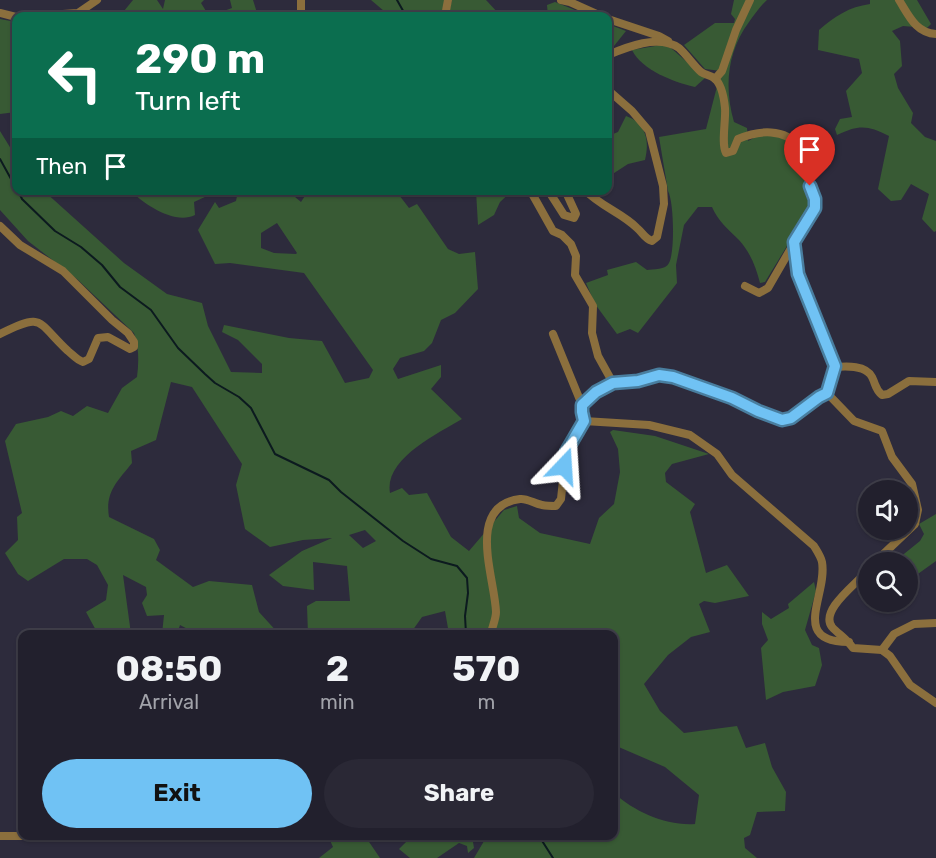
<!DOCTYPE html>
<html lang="en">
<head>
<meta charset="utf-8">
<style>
	body { margin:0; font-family:Rubik,sans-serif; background:#2a2835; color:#f1f3f6; height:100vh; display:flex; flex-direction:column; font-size:22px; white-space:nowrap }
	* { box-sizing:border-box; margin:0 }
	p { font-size:20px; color:#a2a3aa }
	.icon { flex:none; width:33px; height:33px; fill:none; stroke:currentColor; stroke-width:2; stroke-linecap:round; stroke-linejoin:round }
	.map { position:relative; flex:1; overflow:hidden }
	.side { position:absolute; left:18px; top:630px; width:600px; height:210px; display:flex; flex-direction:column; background:#22202d; border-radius:12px; box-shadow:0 2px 4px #0004,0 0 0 2px #3f3e49 }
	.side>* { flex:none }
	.hud { position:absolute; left:12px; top:12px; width:600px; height:183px; border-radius:12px; box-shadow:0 2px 4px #0004,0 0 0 2px #3f3e49; background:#0b6e4f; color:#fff; overflow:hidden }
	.controls { position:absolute; left:858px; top:480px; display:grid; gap:12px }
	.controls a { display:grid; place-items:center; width:60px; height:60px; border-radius:50%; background:#22202d; box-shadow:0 2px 4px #0004,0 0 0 2px #3f3e49; font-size:30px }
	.pin { position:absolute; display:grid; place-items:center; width:51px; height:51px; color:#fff; margin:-62px -26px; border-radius:50% 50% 50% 0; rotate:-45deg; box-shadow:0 0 6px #0007 }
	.pin .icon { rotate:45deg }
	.me { position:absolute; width:66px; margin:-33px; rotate:20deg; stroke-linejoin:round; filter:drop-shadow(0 0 4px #0008) }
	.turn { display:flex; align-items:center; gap:21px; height:126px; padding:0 24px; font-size:27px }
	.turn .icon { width:78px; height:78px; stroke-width:2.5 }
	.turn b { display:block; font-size:42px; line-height:51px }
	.then { display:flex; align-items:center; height:57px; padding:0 24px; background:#0003; gap:12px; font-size:22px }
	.eta { display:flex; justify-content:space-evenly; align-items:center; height:102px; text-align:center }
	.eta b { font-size:36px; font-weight:700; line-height:42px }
	.cta { display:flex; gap:12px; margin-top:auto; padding:12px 24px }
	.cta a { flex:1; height:69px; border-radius:36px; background:#70c2f4; color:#111; font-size:24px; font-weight:700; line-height:69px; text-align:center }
	.cta a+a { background:#2a2835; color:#f1f3f6 }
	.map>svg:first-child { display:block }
	.green { fill:#385a34; fill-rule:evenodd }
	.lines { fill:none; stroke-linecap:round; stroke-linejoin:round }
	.stream { stroke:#0c1a1f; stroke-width:2 }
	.minor { stroke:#8b6f3d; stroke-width:8 }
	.route-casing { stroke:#497e9f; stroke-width:15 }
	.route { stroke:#70c2f4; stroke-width:10 }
</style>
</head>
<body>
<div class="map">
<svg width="936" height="858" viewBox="0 0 936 858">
	<rect width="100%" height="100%" fill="#2d2b3c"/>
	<!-- green -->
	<g class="green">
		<path d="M133,0H157L163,9L165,0H204L201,3L209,16H127L124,11Z"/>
		<path d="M230,0H253L258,16H210L232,8Z"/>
		<path d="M371,0H445L441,16H387L384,11Z"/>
		<path d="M452,0H486L499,14L498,16H448Z"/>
		<path d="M734,0H767C760,6 755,14 749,22C727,52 724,87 734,122L747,128L748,141L763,133L783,137L797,149L812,205L765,282L760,283C756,267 750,252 739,240C728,229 718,221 712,207H698L684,225L676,265L677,283L638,333L630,329L617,334L595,304L586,283L608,275L607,270L636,262L647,270C653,269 666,270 669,263C675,252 674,202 668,191L659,137L706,129L721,71L705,69L684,45L715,23H734L735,19L731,14Z"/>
		<path d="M870,0H917L931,24L927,28L903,26L892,31L900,41L902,66L894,74L898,88L913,113L911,123L925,137L936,141V231L934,232L922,219L929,194L911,184L901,200L891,201L878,189L889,136C867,125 859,125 837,135L835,129L840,119L852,117L846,91L862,73L859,59L818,50L819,30C835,16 849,7 870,4Z"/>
		<path d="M555,2L590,16H548L547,5Z"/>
		<path d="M0,19L16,22V112L0,114Z"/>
		<path d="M608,24L626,31L614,46L608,52Z"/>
		<path d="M661,45L671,48L705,78L695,87C673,82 642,70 632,50Z"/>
		<path d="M626,116C646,123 650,141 645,160L628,164L608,177V136L618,132Z"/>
		<path d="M0,131L16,157V190L44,191L124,263L167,294L202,303L208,326L231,372L262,373V364L238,340L222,332L224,325L289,338L322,341L345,383L369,378L373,370L304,273L230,263L215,264L198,230L215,202L219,208L236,201L238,191H288L301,202L308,191H396L409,208L417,204L448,249L459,254L475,252L478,289L455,313L441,320L432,343L424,351L400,358L393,369L398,379L441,365V377L431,389L462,419C437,434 384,459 390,493L402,488L409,495L427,493L451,537L469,551L504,510L517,506L519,518L540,533L590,544L599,518L614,504L620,472L618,449L610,432L613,430L655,436L709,454L672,464L665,473L666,482L695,504L690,512L706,573L727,565L749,596L715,603L704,601L699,604L710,632L691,637L668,655L644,684L660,711L684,733L737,726L746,748L765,743L772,767L786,792L785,811L757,812L750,835L744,838L745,848L757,858H474L487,836H614V793C635,812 666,826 695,824L699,795L665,767L614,745V634H449L445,611L422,617L410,634H308L307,606L316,601H350L347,566L313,562L314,590L283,586L269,575L302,551L332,538L303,540L270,547L245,529L236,485L242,464L192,387L171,382L156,440L131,451L132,463C117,482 105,492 109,517L154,539L160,550L156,560L193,587L209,581L252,585L259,612L279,634H197L180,625L177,634H162L164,615L147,616L142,603L147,595L146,587L123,575L131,634H98L86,612L106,600L108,585L97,565L87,559H64L28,581L18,574L5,553L18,540L17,517L22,513L5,441L16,424L48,417L61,411L73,416L87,406L108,413L122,388L137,377C139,362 139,347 134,333L77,279L28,241L0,210ZM277,223L297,253L296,254L274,253L261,248V233ZM365,530L376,541L363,548L349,535Z"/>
		<path d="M131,191H218L215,195L207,196L194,202L195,215C175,225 145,205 131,191Z"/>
		<path d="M476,191H512L500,202L494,215L478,225Z"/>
		<path d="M936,514V561L908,581V562H894L920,541L924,534L919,524Z"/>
		<path d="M814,582L816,591L805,630L812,645L819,648L822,665L815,686L783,692L766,700L761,648L768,640L762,624V612L771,619L789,608L788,604Z"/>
		<path d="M328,836H365L380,858H319L333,847Z"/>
		<path d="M412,836H472L474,848L468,853L467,846L459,843L437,858H410L399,849Z"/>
	</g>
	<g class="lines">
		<!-- stream -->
		<g class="stream">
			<path d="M397,0L406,16"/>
			<path d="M0,159L16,188"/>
			<path d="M18,190L22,199L55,231L81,247L102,265L120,287L151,310L178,348L205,374L215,383L239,397L251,408L275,454L329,480L341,492L403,541L431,559L457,566L467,578L468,593L465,616L466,634"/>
			<path d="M539,836L553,858"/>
		</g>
		<!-- minor -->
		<g class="minor">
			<path d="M301,0V16"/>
			<path d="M561,0L570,2L601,16"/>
			<path d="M899,0C909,16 916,33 936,34"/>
			<path d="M0,13L16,17"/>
			<path d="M32,16L78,13L97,0"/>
			<path d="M445,16L448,0"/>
			<path d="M608,19L659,36L668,41"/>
			<path d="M715,79L722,71L736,30L750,0"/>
			<path d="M530,190L553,231L562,235L571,244L576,256L575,275L593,306L592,333L598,356L613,383C634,386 652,372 672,376C690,380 717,390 734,398C749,406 771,424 789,418C803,413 813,399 827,393L835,367L799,274L794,242L815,208V199L801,147C784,128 759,130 738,139L733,151L726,153C721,144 726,120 725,108C724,98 722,84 714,78C710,75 705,75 701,72C693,65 687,55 679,48C658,34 627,47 608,55"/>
			<path d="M548,190L564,215L574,218L576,214L565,190"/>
			<path d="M585,190C600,206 622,213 637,228C643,233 645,239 652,241L657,237L664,204L663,186L649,131L632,111L608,90"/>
			<path d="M0,226L20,245L63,271L112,320L128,333L134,342V347L130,349L108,337L98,338L89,359L83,362C77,360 73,355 68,351C36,321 44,312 0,334"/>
			<path d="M745,286L759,293L768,288L794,243"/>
			<path d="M553,334L582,405"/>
			<path d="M835,367C847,366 866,365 872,377C876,385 875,389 882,395L888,394L909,381L936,382"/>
			<path d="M613,383L596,392L582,405L584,421L649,425L690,435L717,454L732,475L814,546C817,551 821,557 822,562C828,595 789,642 849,642"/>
			<path d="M827,393L854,421L882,431L892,457L912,484L918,510L915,524L875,562"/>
			<path d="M868,570C858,583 819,610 832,627C838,634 846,638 853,648L882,650L890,656L910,685L936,703"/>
			<path d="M491,634C492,627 496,619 496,612C495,578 465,506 520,499C527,498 535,504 542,505C547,506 552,506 556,506L561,499L566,452L584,421"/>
			<path d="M882,650L894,634L914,624L936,623"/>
			<path d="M0,836H49"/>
		</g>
	</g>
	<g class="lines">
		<!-- route casing -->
		<g class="route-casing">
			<path id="route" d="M564,466L566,452L584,421L582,412V405L596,392L613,383L638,381L659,375L673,377L732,398L758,411L782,420L791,418L819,397L827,393L835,366L798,274L794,242L815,208V199L810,186"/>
		</g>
		<!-- route -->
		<use href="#route" class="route"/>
	</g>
</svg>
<div class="controls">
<a><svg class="icon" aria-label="sound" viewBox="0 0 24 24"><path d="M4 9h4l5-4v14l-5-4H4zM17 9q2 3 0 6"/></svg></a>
<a><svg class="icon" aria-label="search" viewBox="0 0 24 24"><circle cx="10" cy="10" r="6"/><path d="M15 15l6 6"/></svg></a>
</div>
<div class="pin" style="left:810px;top:186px;background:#d93025"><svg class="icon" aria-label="arrive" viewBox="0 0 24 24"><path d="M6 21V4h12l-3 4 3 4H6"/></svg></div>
<svg class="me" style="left:564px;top:466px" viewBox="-20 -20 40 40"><path d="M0-17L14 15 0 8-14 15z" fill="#70c2f4" stroke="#fff" stroke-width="4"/></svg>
<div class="hud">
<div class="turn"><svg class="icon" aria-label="left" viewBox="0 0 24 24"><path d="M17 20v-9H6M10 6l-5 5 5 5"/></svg><div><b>290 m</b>Turn left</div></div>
<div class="then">Then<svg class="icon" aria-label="arrive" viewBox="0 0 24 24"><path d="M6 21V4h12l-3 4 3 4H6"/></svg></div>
</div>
<section class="side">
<div class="eta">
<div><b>08:50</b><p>Arrival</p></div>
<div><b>2</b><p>min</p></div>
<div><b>570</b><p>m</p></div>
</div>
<div class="cta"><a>Exit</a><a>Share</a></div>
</section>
</div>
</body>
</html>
